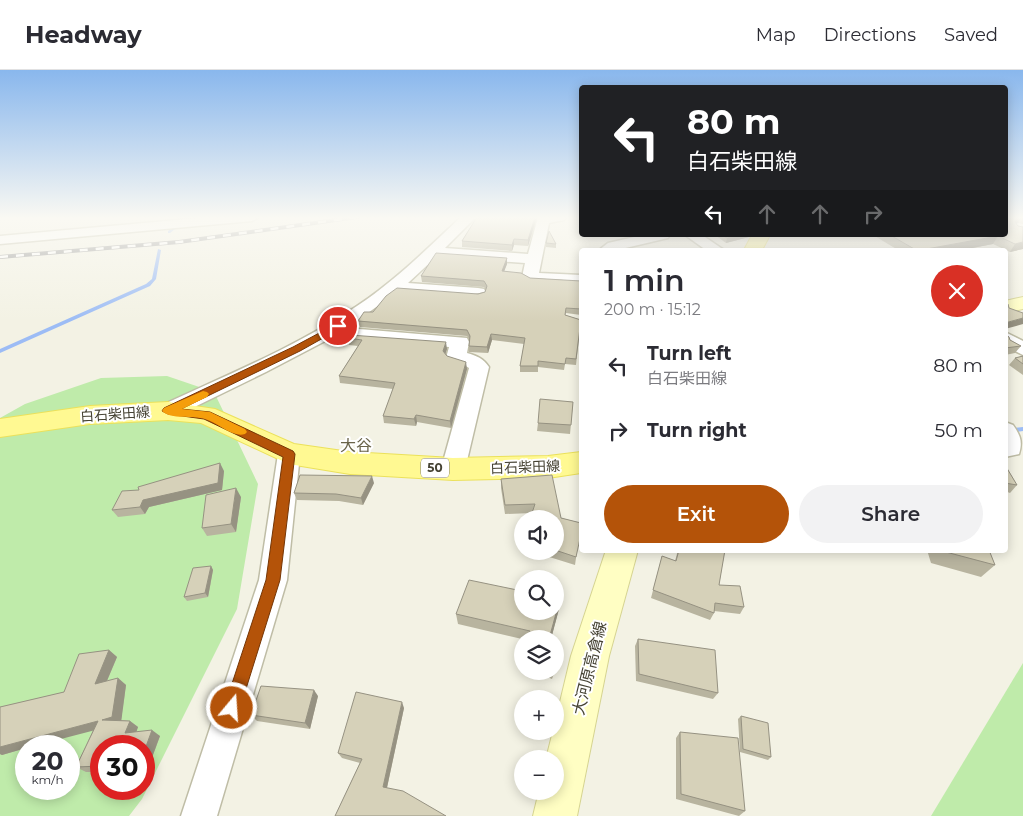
<!DOCTYPE html>
<html lang="en">
<head>
<meta charset="utf-8">
<style>
	body { margin:0; font-family:Montserrat,"Noto Sans JP",sans-serif; background:#f2f2f3; color:#2b2b33; height:100vh; display:flex; flex-direction:column; font-size:19px; white-space:nowrap }
	* { box-sizing:border-box; margin:0 }
	p { font-size:16px; color:#7c7c81 }
	.icon { flex:none; width:28px; height:28px; fill:none; stroke:currentColor; stroke-width:2; stroke-linecap:round; stroke-linejoin:round }
	.map { position:relative; flex:1; overflow:hidden }
	.panel { position:absolute; left:579px; top:178px; width:429px; height:305px; display:flex; flex-direction:column; background:#fff; border-radius:5px; box-shadow:0 2px 12px #0003 }
	.panel>* { flex:none }
	.guide { position:absolute; left:579px; top:15px; width:429px; height:152px; border-radius:5px; box-shadow:0 2px 12px #0003; background:#202124; color:#fff; overflow:hidden }
	.fabs { position:absolute; left:514px; top:440px; display:grid; gap:10px }
	.fabs a { display:grid; place-items:center; width:50px; height:50px; border-radius:50%; background:#fff; box-shadow:0 2px 12px #0003; font-size:25px }
	.speed { position:absolute; left:15px; top:665px; display:flex; gap:10px; font-size:25px; font-weight:700; text-align:center }
	.speed>* { display:grid; place-content:center; width:65px; height:65px; border-radius:50%; background:#fff; box-shadow:0 2px 12px #0003; line-height:1 }
	.speed small { font-size:12px; font-weight:400 }
	.speed .limit { border:8px solid #d22; background:#fff; color:#111 }
	.pin { position:absolute; display:grid; place-items:center; width:42px; height:42px; color:#fff; margin:-21px; border:2px solid #fff; border-radius:50%; box-shadow:0 1px 5px #0007 }
	.me { position:absolute; width:55px; margin:-28px; rotate:18deg; stroke-linejoin:round; filter:drop-shadow(0 0 4px #0008) }
	.turn { display:flex; align-items:center; gap:18px; height:105px; padding:0 25px; font-size:22px }
	.turn .icon { width:65px; height:65px; stroke-width:2.5 }
	.turn b { display:block; font-size:35px; line-height:42px }
	.lanes { display:flex; align-items:center; height:48px; padding:0 25px; background:#0003; justify-content:center; gap:25px; direction:ltr }
	.lanes .off { opacity:.35 }
	.round { display:grid; place-items:center; flex:none; width:52px; height:52px; border-radius:26px; background:#f2f2f3 }
	.summary { display:flex; align-items:center; justify-content:space-between; height:85px; padding:0 25px }
	h1 { font-size:30px; font-weight:600; line-height:38px }
	.action { display:flex; gap:10px; margin-top:auto; padding:10px 25px }
	.action a { flex:1; height:58px; border-radius:30px; background:#b45309; color:#fff; font-size:20px; font-weight:600; line-height:58px; text-align:center }
	.action a+a { background:#f2f2f3; color:#2b2b33 }
	ul { padding:0; list-style:none }
	li { display:flex; align-items:center; gap:15px; height:65px; padding:0 25px }
	li div { flex:1 }
	li b { display:block; font-size:19px }
	li em { font-style:normal }
	header { display:flex; align-items:center; gap:30px; box-sizing:border-box; height:70px; padding:0 25px; background:#fff; border-bottom:1px solid #e1e1e2 }
	header strong { font-size:24px }
	nav { display:flex; gap:28px; margin-inline-start:auto; font-size:18px }
	.map>svg:first-child { display:block }
	.green { fill:#bfebaa; fill-rule:evenodd }
	.lines { fill:none; stroke-linecap:round; stroke-linejoin:round }
	.stream { fill:#9cbcf5; fill-rule:evenodd }
	.street-casing { stroke:#bfbda6; stroke-width:3 }
	.secondary-casing { stroke:#d6d491; stroke-width:2 }
	.primary-casing { stroke:#ebe15b; stroke-width:2 }
	.street { fill:#fff; fill-rule:evenodd }
	.secondary { fill:#fffec3; fill-rule:evenodd }
	.primary { fill:#fff992; fill-rule:evenodd }
	.rail-casing { stroke:#959595; stroke-width:4 }
	.rail { stroke:#fff; stroke-width:2.5; stroke-dasharray:8; stroke-linecap:butt }
	.wall { fill:#b8b49f }
	.shaded-wall { fill:#969282 }
	.building { fill:#d6d1b9; stroke:#969282 }
	.route { fill:#b45309; stroke:#753606 }
	.slow { fill:#f59e0b }
	.labels { text-anchor:middle; stroke-width:4; stroke-linejoin:round; paint-order:stroke }
	.shield { fill:#fff; stroke:#7e7b71; stroke-width:1 }
	.shield-label { font-size:12px; font-weight:bold; fill:#464334 }
	.street-label { font-size:14px; fill:#464334; stroke:#fff }
	.quarter-label { font-size:16px; fill:#6a644a; stroke:#fff }
	.near-street-label { font-size:16px; fill:#464334; stroke:#fff }
</style>
</head>
<body>
<header>
<strong>Headway</strong>
<nav><a>Map</a><a>Directions</a><a>Saved</a></nav>
</header>
<div class="map">
<svg width="1023" height="746" viewBox="0 0 1023 746">
	<rect width="100%" height="100%" fill="#f3f2e4"/>
	<!-- green -->
	<g class="green">
		<path d="M167,306L214,322L258,414L237,539L142,729L129,746H0V348L25,334L101,308ZM26,676H69V719H26ZM101,676H144V719H101Z"/>
		<path d="M1023,593V746H931Z"/>
	</g>
	<g class="lines">
		<!-- stream -->
		<g class="stream">
			<path d="M190,147H195L184,152L170,163H168V161L182,150Z"/>
			<path d="M158,179L161,180L156,209L150,216L0,283V279L146,214L152,209Z"/>
			<path d="M1023,357V361L1016,362L1013,360L1014,358Z"/>
		</g>
		<!-- street casing -->
		<g class="street-casing">
			<g id="street">
				<path d="M210,147H259L252,151L0,174V166Z"/>
				<path d="M461,147H476L445,178L528,184L538,147H566L564,150L549,153L539,203L581,205V215L530,212L524,210L522,207L525,193L436,187L408,213L478,218L484,219L486,223L484,227L478,228L397,222L347,258L467,268L469,272L467,283C477,286 483,288 489,297L465,399L461,405L453,408L445,405L441,399L469,298L464,295L449,292L446,288L449,277L331,268L266,302L176,346L168,348L160,346L157,341L160,336C227,305 296,277 357,236C395,211 428,178 461,147Z"/>
				<path d="M643,165H670L668,168L617,180H599L608,173Z"/>
				<path d="M685,165H702L724,180H706Z"/>
				<path d="M1005,262L1023,271V285L1005,276Z"/>
				<path d="M1005,352L1013,355C1020,365 1023,371 1019,384L1005,387Z"/>
				<path d="M289,376L297,378L300,384L287,510L217,746H181L259,510L278,384L281,378Z"/>
			</g>
		</g>
		<!-- secondary casing -->
		<g class="secondary-casing">
			<g id="secondary">
				<path d="M1023,227V239L1005,243V231Z"/>
				<path d="M606,480H638L609,586L577,746H533L539,721H555V689H546L553,661H555V653L571,586Z"/>
			</g>
		</g>
		<!-- primary casing -->
		<g class="primary-casing">
			<g id="primary">
				<path d="M752,165H770L762,180H744Z"/>
				<path d="M168,332L215,339L294,374L350,382L453,388L548,386L581,382V403L548,408L453,410L350,404L289,394L201,353L168,350L90,354L0,367V349L90,336Z"/>
			</g>
		</g>
		<!-- street -->
		<use href="#street" class="street"/>
		<!-- secondary -->
		<use href="#secondary" class="secondary"/>
		<!-- primary -->
		<use href="#primary" class="primary"/>
		<!-- rail casing -->
		<g class="rail-casing">
			<path id="rail" d="M0,187L179,172L357,147"/>
		</g>
		<!-- rail -->
		<use href="#rail" class="rail"/>
	</g>
	<!-- wall -->
	<g class="wall">
		<path d="M537,147L528,176L514,175L512,181L462,177V171Z"/>
		<path d="M1005,147H1023V154L1018,153L1016,154L1023,179L1010,182L993,174L962,180H898L873,165H1005Z"/>
		<path d="M715,165H750L749,167L726,173Z"/>
		<path d="M546,173L556,174V178L546,177Z"/>
		<path d="M507,188V194L504,201L530,208L581,211V245L566,243L565,245L581,250L576,295L565,294L564,300L538,297V302H520V296L524,274L492,270L488,283L469,282V276L470,270L467,266L360,257L358,251L373,242L485,222L486,220L484,217L422,212L421,206Z"/>
		<path d="M1005,264L1010,270L1021,276L1015,283L1005,285Z"/>
		<path d="M348,268L447,279L445,284L447,286L467,299L451,358L417,352L416,356L384,353L383,346L393,319L340,313L339,306L358,276L349,275Z"/>
		<path d="M1023,286V305L1009,295L1015,288Z"/>
		<path d="M573,332L570,364L537,361L538,353Z"/>
		<path d="M1005,395L1017,415L1010,423L1005,421Z"/>
		<path d="M224,401L222,420L149,437L145,444L118,447L112,440L139,420Z"/>
		<path d="M501,409L561,448L581,453L575,495L530,481H555V449L532,443L505,444L501,418Z"/>
		<path d="M374,413L363,435L339,431L297,430L294,423Z"/>
		<path d="M241,427L236,462L207,466L202,458Z"/>
		<path d="M678,480H725L719,515L744,537L740,544L714,541V543L710,550L651,528L662,486L675,491Z"/>
		<path d="M927,480H989L995,495L981,507L931,493Z"/>
		<path d="M211,496L213,500L208,527L187,531L184,527Z"/>
		<path d="M559,539L551,569H522L458,554L456,544Z"/>
		<path d="M638,569L718,623L713,629L636,611L635,576Z"/>
		<path d="M109,580L117,587L107,611L118,608L126,615L121,650L130,651L138,657L136,662L160,666L147,701H144V676H101V702H86L76,697L93,660L26,676V678L2,685L0,684V637L64,622Z"/>
		<path d="M522,583V597H521V587Z"/>
		<path d="M533,601H555L552,609Z"/>
		<path d="M318,626L310,659L257,651L251,645Z"/>
		<path d="M404,638L387,718L335,746L360,693L342,688L338,683Z"/>
		<path d="M741,646L771,687L768,690L740,682L738,649Z"/>
		<path d="M680,662L745,741L739,746L676,729V668Z"/>
	</g>
	<!-- shaded-wall -->
	<g class="shaded-wall">
		<path d="M535,147H537L528,176V170Z"/>
		<path d="M1017,147H1022L1018,153L1011,155Z"/>
		<path d="M741,165H750L749,167L726,173L727,168Z"/>
		<path d="M998,166L993,174L962,180H921Z"/>
		<path d="M514,169V175L512,181V175Z"/>
		<path d="M1023,172V179L1010,182L1015,174Z"/>
		<path d="M507,188V194L502,207V201Z"/>
		<path d="M1023,248V254L1005,259V253Z"/>
		<path d="M491,264L492,270L488,283L487,277Z"/>
		<path d="M446,272L447,279L444,288L443,281Z"/>
		<path d="M466,292L467,299L451,358L450,351Z"/>
		<path d="M416,345L417,352L416,356L414,349Z"/>
		<path d="M220,393L224,401L222,420L149,437L145,444L140,437L143,430Z"/>
		<path d="M372,406L374,413L363,435L361,428Z"/>
		<path d="M236,418L241,427L236,462L231,454Z"/>
		<path d="M211,496L213,500L208,527L205,523Z"/>
		<path d="M560,529L559,539L551,569H549Z"/>
		<path d="M109,580L117,587L103,620L95,614Z"/>
		<path d="M559,582L558,592L555,600V594Z"/>
		<path d="M118,608L126,615L121,653L102,650Z"/>
		<path d="M314,620L318,626L310,659L305,653Z"/>
		<path d="M402,632L404,638L386,722L383,717Z"/>
		<path d="M98,651L107,657L34,676H26V678L2,685L0,684V677Z"/>
		<path d="M130,651L138,657L134,669L125,663Z"/>
		<path d="M152,660L160,666L147,701L144,698V682Z"/>
	</g>
	<!-- building -->
	<g class="building">
		<path d="M477,147H535L528,170L514,169L512,175L462,171Z"/>
		<path d="M1005,147H1017L1015,152L1018,156L1023,157V172L1015,174L998,166L921,180H916L890,165H1005Z"/>
		<path d="M549,161L556,174L546,173Z"/>
		<path d="M722,165H741L727,168Z"/>
		<path d="M436,183L507,188L502,201L521,203L530,208L581,211V239L566,238L565,245L581,250L576,289L566,288L565,294L538,291V296H520L525,268L491,264L487,277L469,276L470,266L467,260L358,251L364,242H373L386,226L397,218L478,224L485,222L487,216L484,211L421,206Z"/>
		<path d="M1005,232L1008,234L1009,238L1023,243V248L1005,253Z"/>
		<path d="M1005,264L1009,267L1010,270L1021,276L1005,278Z"/>
		<path d="M350,265L446,272L443,281L447,286L466,292L450,351L416,345L414,349L383,346L395,313L339,306L362,270L348,268Z"/>
		<path d="M1023,286V294L1015,288Z"/>
		<path d="M540,329L573,332L571,355L538,353Z"/>
		<path d="M220,393L218,413L143,430L140,437L112,440L122,421L139,420L138,417Z"/>
		<path d="M1005,395L1017,415L1005,413Z"/>
		<path d="M300,405L372,406L361,428L336,424L294,423Z"/>
		<path d="M552,405L561,448L581,453V464L576,487L555,480V449H530L535,434L505,435L501,409Z"/>
		<path d="M236,418L231,454L202,458L206,425Z"/>
		<path d="M679,480H725L719,515L740,516L744,537L715,533L714,543L653,520L662,486L676,491Z"/>
		<path d="M942,480H989L995,495L942,481Z"/>
		<path d="M211,496L205,523L184,527L193,498Z"/>
		<path d="M469,510L522,521V541H555V528L560,529L549,569H528L530,561L456,544Z"/>
		<path d="M638,569L715,580L718,623L639,604Z"/>
		<path d="M109,580L95,614L118,608L112,647L102,650L130,651L125,663L152,660L144,682V676H101V696L76,697L98,651L0,677V637L64,622L79,584Z"/>
		<path d="M555,581L559,582L555,594Z"/>
		<path d="M261,616L314,620L305,653L251,645Z"/>
		<path d="M356,622L402,632L383,717L403,721L446,746H335L362,689L338,683Z"/>
		<path d="M741,646L768,653L771,687L743,679Z"/>
		<path d="M680,662L738,668L745,741L681,724Z"/>
	</g>
	<!-- sky -->
	<linearGradient id="sky" x2="0" y2="1"><stop stop-color="#89b7ed"/><stop offset="0.59" stop-color="#faf9f3"/><stop offset="1" stop-color="#faf9f3" stop-opacity="0"/></linearGradient>
	<rect width="1023" height="251" fill="url(#sky)"/>
	<!-- route -->
	<path class="route" d="M338,253L342,256L341,258L300,281L181,339L210,342L293,381L295,384L280,510L240,638L238,644L232,647L226,644L224,638L266,510L283,387L204,349L168,344L162,341L164,338L293,277Z"/>
	<!-- slow -->
	<path class="slow" d="M203,321L207,322L209,324L207,327L182,339L210,342L245,359L247,362L245,364C232,368 217,352 205,349C193,345 171,350 162,341L164,338Z"/>
	<g class="labels">
		<!-- shield labels -->
		<rect class="shield" x="421" y="388.5" width="28" height="19" rx="4"/>
		<g class="shield-label">
			<text x="435" y="402">50</text>
		</g>
		<!-- street labels -->
		<g class="street-label">
			<text transform="translate(115 344) rotate(-4)" y="5">白石柴田線</text>
			<text transform="translate(525 397) rotate(-2)" y="5">白石柴田線</text>
		</g>
		<!-- quarter labels -->
		<g class="quarter-label">
			<text x="356" y="381">大谷</text>
		</g>
		<!-- near-street labels -->
		<g class="near-street-label">
			<text transform="translate(589 598) rotate(-76)" y="6">大河原高倉線</text>
		</g>
	</g>
</svg>
<div class="fabs">
<a><svg class="icon" aria-label="sound" viewBox="0 0 24 24"><path d="M4 9h4l5-4v14l-5-4H4zM17 9q2 3 0 6"/></svg></a>
<a><svg class="icon" aria-label="search" viewBox="0 0 24 24"><circle cx="10" cy="10" r="6"/><path d="M15 15l6 6"/></svg></a>
<a><svg class="icon" aria-label="layers" viewBox="0 0 24 24"><path d="M12 4l9 5-9 5-9-5zM3 14l9 5 9-5"/></svg></a>
<a>+</a>
<a>−</a>
</div>
<div class="speed"><div>20<small>km/h</small></div><div class="limit">30</div></div>
<div class="pin" style="left:338px;top:256px;background:#d93025"><svg class="icon" aria-label="arrive" viewBox="0 0 24 24"><path d="M6 21V4h12l-3 4 3 4H6"/></svg></div>
<svg class="me" style="left:232px;top:638px" viewBox="-20 -20 40 40"><circle r="17" fill="#b45309" stroke="#fff" stroke-width="3"/><path d="M0-11L8 9 0 5-8 9z" fill="#fff"/></svg>
<div class="guide">
<div class="turn"><svg class="icon" aria-label="left" viewBox="0 0 24 24"><path d="M17 20v-9H6M10 6l-5 5 5 5"/></svg><div><b>80 m</b>白石柴田線</div></div>
<div class="lanes"><svg class="icon" aria-label="left" viewBox="0 0 24 24"><path d="M17 20v-9H6M10 6l-5 5 5 5"/></svg><svg class="icon off" aria-label="ahead" viewBox="0 0 24 24"><path d="M12 20V5M6 11l6-6 6 6"/></svg><svg class="icon off" aria-label="ahead" viewBox="0 0 24 24"><path d="M12 20V5M6 11l6-6 6 6"/></svg><svg class="icon off" aria-label="right" viewBox="0 0 24 24"><path d="M7 20v-9h11M14 6l5 5-5 5"/></svg></div>
</div>
<section class="panel">
<div class="summary"><div><h1>1 min</h1><p>200 m · 15:12</p></div><a class="round" style="background:#d93025;color:#fff"><svg class="icon" aria-label="close" viewBox="0 0 24 24"><path d="M6 6l12 12M18 6L6 18"/></svg></a></div>
<ul>
<li><svg class="icon" aria-label="left" viewBox="0 0 24 24"><path d="M17 20v-9H6M10 6l-5 5 5 5"/></svg><div><b>Turn left</b><p>白石柴田線</p></div><em>80 m</em></li>
<li><svg class="icon" aria-label="right" viewBox="0 0 24 24"><path d="M7 20v-9h11M14 6l5 5-5 5"/></svg><div><b>Turn right</b></div><em>50 m</em></li>
</ul>
<div class="action"><a>Exit</a><a>Share</a></div>
</section>
</div>
</body>
</html>
